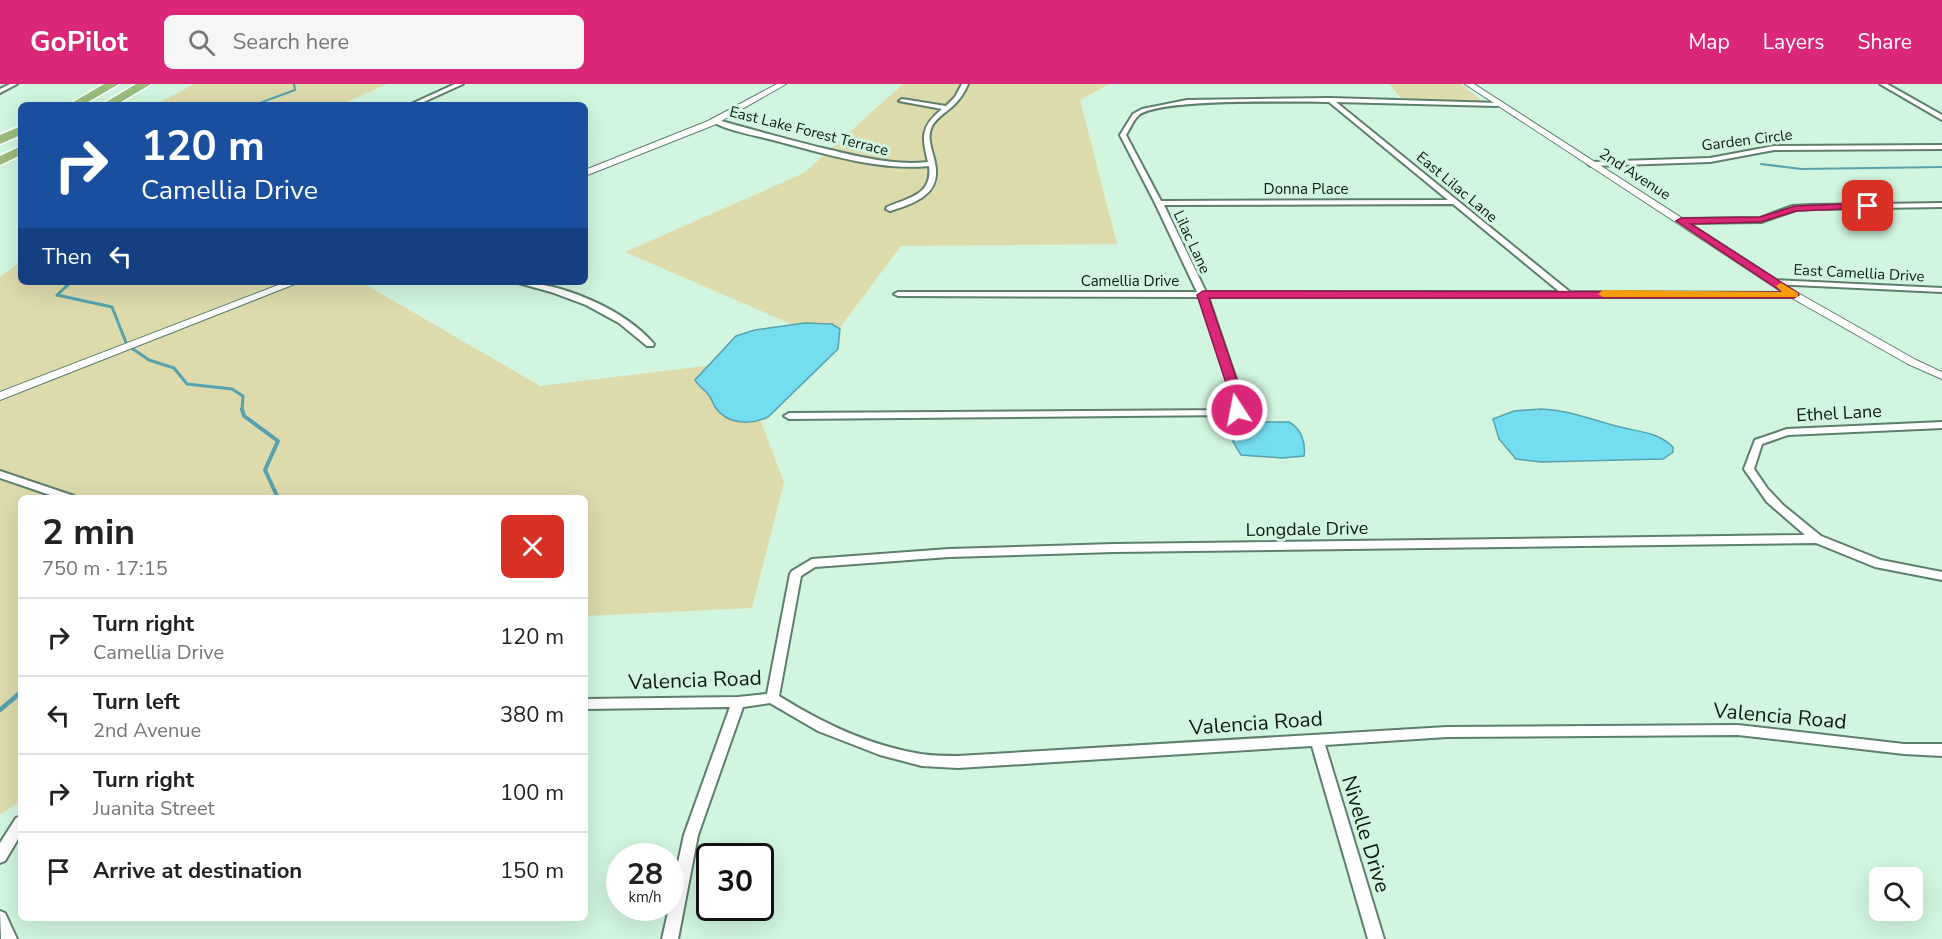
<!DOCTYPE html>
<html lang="en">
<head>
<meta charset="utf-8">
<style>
	body { margin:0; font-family:"Nunito Sans",sans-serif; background:#f6f6f6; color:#222; height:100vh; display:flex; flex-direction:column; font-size:22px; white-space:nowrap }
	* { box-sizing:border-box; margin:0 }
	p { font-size:20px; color:#767676 }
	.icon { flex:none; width:33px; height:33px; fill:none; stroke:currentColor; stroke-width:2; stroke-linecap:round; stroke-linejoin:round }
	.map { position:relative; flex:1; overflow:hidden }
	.panel { position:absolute; left:18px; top:411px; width:570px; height:426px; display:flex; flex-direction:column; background:#fff; border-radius:9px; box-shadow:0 6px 24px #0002 }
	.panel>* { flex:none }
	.banner { position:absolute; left:18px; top:18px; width:570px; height:183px; border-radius:9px; box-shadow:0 6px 24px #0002; background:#1a4fa0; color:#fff; overflow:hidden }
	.buttons { position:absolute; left:1869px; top:783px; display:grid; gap:12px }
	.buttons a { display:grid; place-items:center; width:54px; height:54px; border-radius:9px; background:#fff; box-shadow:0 6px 24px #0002; font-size:30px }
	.speed { position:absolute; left:606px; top:759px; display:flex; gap:12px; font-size:30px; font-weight:700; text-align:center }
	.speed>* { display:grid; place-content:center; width:78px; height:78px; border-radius:50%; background:#fff; box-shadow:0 6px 24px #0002; line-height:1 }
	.speed small { font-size:15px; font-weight:400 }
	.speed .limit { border:3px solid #111; border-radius:9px; background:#fff; color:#111 }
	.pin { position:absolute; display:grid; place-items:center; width:51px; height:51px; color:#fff; margin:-26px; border-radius:12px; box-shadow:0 3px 9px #0006 }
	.me { position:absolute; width:66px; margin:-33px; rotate:349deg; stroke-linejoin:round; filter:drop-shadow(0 0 4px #0008) }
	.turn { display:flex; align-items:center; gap:21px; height:126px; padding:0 24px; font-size:27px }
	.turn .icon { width:78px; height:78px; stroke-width:2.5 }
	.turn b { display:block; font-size:42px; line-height:51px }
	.then { display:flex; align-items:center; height:57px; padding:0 24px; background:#0003; gap:12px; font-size:22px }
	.round { display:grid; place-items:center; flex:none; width:63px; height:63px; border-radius:9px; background:#f6f6f6 }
	.headline { display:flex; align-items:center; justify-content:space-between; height:102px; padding:0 24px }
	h1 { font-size:36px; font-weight:700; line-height:45px }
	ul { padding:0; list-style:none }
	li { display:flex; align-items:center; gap:18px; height:78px; padding:0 24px; border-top:2px solid #e0e0e0 }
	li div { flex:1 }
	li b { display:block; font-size:22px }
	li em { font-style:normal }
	header { display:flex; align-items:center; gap:36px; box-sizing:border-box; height:84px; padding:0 30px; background:#db2777; color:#fff }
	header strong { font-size:28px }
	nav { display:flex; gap:33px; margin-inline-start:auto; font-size:21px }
	.search { width:420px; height:54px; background:#f6f6f6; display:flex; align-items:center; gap:15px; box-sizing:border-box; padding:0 21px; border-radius:9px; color:#767676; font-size:22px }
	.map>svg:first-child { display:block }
	.green { fill:#dddbac }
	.water { fill:#75ddf0; stroke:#56a2ad; stroke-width:1.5 }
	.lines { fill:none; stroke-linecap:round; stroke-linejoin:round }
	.stream-far3 { stroke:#56a2ad; stroke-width:2 }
	.stream-far2 { stroke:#56a2ad; stroke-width:3 }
	.stream-far1 { stroke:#56a2ad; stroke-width:4 }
	.stream { stroke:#56a2ad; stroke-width:4.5 }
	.minor-casing { stroke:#5e7f6b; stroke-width:4 }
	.tertiary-casing { stroke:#5e7f6b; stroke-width:2 }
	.motorway-casing { stroke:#fff; stroke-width:3 }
	.minor { fill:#fff; fill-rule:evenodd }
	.tertiary { fill:#fff; fill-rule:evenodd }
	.motorway { fill:#9abd7c; fill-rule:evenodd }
	.route { fill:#db2777; stroke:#8e194d; stroke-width:1.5 }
	.slow { fill:#f59e0b }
	.labels { text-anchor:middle; stroke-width:6; stroke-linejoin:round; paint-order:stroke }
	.far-street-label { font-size:15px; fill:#0d1a12; stroke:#d1f5df }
	.street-label { font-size:18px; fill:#0d1a12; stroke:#d1f5df }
	.near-street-label { font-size:21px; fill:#0d1a12; stroke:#d1f5df }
</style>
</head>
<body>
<header>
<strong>GoPilot</strong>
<div class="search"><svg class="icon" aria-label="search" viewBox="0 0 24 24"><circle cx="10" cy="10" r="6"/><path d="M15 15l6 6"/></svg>Search here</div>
<nav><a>Map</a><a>Layers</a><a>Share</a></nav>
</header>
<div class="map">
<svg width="1942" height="855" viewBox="0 0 1942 855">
	<rect width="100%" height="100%" fill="#d1f5df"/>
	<!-- green -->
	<g class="green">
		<path d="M194,0H387L340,21H155Z"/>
		<path d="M903,0H1109L1080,16L1117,160L901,162L830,257L625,168L804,89Z"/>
		<path d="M1389,0H1461L1482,17L1402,15Z"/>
		<path d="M21,177V198H361L540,302L738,278L784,398L752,524L585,532V414H21V717L0,730V193Z"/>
	</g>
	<!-- water -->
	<g class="water">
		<path d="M805,239L832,240L840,245L838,265L768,333C751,341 727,341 715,323C713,319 711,314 708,310C704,305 698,302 695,296L736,252L755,246Z"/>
		<path d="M1541,325C1568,326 1590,335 1616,342C1637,348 1657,347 1673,363V368L1663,375L1541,378L1516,375L1499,355L1493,335L1514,327Z"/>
		<path d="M1247,338H1289C1301,345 1306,358 1304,372L1282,374L1241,371L1231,354V348Z"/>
	</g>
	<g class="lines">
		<!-- stream-far3 -->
		<g class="stream-far3">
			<path d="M254,21L295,6L294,0"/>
			<path d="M1761,80L1801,85L1942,83"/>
		</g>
		<!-- stream-far2 -->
		<path class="stream-far2" d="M71,198L57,211L112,223L127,261L149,276L174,284L187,300L232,305L243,312L242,326"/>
		<!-- stream-far1 -->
		<path class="stream-far1" d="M242,325L244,332L278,357L265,386L278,414"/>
		<!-- stream -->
		<path class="stream" d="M0,626L21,608"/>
		<!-- minor casing -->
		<g class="minor-casing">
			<g id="minor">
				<path d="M10,0H17L0,9V5Z"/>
				<path d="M455,0H463L417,21H409Z"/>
				<path d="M962,0H968C965,7 961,14 955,20C948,27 937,33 932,42C926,55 933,67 935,79C942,110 915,119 890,127L886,125L887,123C908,114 933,111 929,82C878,87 822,69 773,56C753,51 728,47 711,37L714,35C750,45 786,55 822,64C857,72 892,82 928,78C922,53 920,43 942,25L899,17L902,15L946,22L955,13Z"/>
				<path d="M1880,0H1887L1942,31V36Z"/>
				<path d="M1330,14L1499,19L1500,20L1497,22L1336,18L1570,208L1794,209L1798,211L1794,213H1208L1242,313V326L1233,331L789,335L784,332L789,329L1229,326L1232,325V313L1200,213L898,212L894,210L898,208H1197L1155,119L1120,51L1133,30L1142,25L1187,16ZM1329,18L1448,116L1161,117L1126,51C1130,45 1133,36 1139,31C1160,14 1295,18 1329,18ZM1453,120L1560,208H1206L1164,121Z"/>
				<path d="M1942,61V65L1774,66L1710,78L1591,82L1588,80L1591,78L1710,74L1774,62Z"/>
				<path d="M1942,119V123L1811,125L1796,126L1761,138L1681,139L1677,137L1681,135L1760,134L1792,122L1811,121Z"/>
				<path d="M1771,196L1942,204V208L1774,200L1770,198Z"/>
				<path d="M515,198C561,198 624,225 654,260L653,262H647L619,239L586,221L551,208Z"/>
				<path d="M1942,338V344L1788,351L1762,360L1754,385L1767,404L1783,421L1821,452L1881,476L1942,488V496L1875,483L1816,459L1114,468L949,473L815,483L801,492L779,612C822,639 870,662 921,670C933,672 946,672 958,672L1447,643L1738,641L1904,660H1942V672L1904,670L1738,651L1447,653L1325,661L1384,855H1368L1312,662L958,684L922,682L880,671L818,647L770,619L743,623L698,751L678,855H662L669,824H670V816L684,751L730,623L585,625V615L738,613L767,610L790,490L792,487L812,475L949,465L1114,460L1805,451L1767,418L1744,385L1755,356L1787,345Z"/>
				<path d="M0,387L74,412L75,414H59L0,394Z"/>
				<path d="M21,732V750L5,777L0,779V759L16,734Z"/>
				<path d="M0,827L5,829L17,855H1Z"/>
			</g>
		</g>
		<!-- tertiary casing -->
		<g class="tertiary-casing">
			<g id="tertiary">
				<path d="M777,0H786L714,41L585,92V86L708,37Z"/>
				<path d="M1465,0H1474L1798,209L1916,276L1942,288V295L1908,280L1790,213Z"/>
				<path d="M286,198H300L0,316V308Z"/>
			</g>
		</g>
		<!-- motorway casing -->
		<g class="motorway-casing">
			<g id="motorway">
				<path d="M104,0H119L83,21H68Z"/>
				<path d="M136,0H151L116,21H101Z"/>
				<path d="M21,42V51L0,60V51Z"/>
				<path d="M21,62V71L0,81V72Z"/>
			</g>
		</g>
		<!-- minor -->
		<use href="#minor" class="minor"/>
		<!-- tertiary -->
		<use href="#tertiary" class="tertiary"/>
		<!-- motorway -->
		<use href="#motorway" class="motorway"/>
	</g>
	<!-- route -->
	<path class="route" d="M1868,119L1871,120V124L1796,127L1761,138L1691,140L1798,209L1799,211L1794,214H1209L1243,314V326L1237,329L1231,326V314L1197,211L1203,207L1782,208L1676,137L1681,134L1760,133L1795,122Z"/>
	<!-- slow -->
	<path class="slow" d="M1781,199L1798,209V213H1603L1598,210L1603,206L1782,208L1776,202Z"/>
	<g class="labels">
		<!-- far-street labels -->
		<g class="far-street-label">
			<text transform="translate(809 47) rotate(14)" y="5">East Lake Forest Terrace</text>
			<text transform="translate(1747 56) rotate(-7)" y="5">Garden Circle</text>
			<text transform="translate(1635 90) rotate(33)" y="5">2nd Avenue</text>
			<text transform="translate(1457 103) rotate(40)" y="5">East Lilac Lane</text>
			<text x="1306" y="110">Donna Place</text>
			<text transform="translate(1192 158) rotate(65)" y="5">Lilac Lane</text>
			<text transform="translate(1859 189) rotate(3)" y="5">East Camellia Drive</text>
			<text x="1130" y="202">Camellia Drive</text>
		</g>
		<!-- street labels -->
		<g class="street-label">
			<text transform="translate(1839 329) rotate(-3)" y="6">Ethel Lane</text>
			<text transform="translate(1307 445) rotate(-1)" y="6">Longdale Drive</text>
		</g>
		<!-- near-street labels -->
		<g class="near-street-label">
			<text transform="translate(695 596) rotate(-2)" y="7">Valencia Road</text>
			<text transform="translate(1780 632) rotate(5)" y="7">Valencia Road</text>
			<text transform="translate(1256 639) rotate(-4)" y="7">Valencia Road</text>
			<text transform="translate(1366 750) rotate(73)" y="7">Nivelle Drive</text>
		</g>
	</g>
</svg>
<div class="buttons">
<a><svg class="icon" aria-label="search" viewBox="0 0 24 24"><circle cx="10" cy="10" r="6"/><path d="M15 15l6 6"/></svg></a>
</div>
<div class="speed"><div>28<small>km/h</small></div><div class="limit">30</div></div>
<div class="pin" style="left:1868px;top:122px;background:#d93025"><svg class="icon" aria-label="arrive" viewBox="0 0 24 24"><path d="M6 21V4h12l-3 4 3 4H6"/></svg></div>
<svg class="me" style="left:1237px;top:326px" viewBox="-20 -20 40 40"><circle r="17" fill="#db2777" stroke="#fff" stroke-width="3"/><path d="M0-11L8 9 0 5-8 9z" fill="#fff"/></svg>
<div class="banner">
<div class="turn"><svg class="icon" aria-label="right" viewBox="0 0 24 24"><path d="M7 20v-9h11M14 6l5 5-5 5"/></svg><div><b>120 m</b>Camellia Drive</div></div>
<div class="then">Then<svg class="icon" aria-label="left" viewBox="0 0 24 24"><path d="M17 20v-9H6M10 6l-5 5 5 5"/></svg></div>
</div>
<section class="panel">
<div class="headline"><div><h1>2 min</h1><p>750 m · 17:15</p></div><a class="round" style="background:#d93025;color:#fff"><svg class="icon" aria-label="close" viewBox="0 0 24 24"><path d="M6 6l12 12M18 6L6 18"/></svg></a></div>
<ul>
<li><svg class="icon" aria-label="right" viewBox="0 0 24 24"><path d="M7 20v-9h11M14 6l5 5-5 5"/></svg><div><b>Turn right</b><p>Camellia Drive</p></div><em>120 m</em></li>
<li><svg class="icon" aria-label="left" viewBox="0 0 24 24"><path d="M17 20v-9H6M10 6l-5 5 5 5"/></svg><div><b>Turn left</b><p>2nd Avenue</p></div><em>380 m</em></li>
<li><svg class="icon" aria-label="right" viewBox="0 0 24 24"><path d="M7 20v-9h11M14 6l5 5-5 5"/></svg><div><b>Turn right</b><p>Juanita Street</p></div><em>100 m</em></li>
<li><svg class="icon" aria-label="arrive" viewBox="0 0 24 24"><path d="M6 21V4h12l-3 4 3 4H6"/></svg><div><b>Arrive at destination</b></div><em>150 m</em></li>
</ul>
</section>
</div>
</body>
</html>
